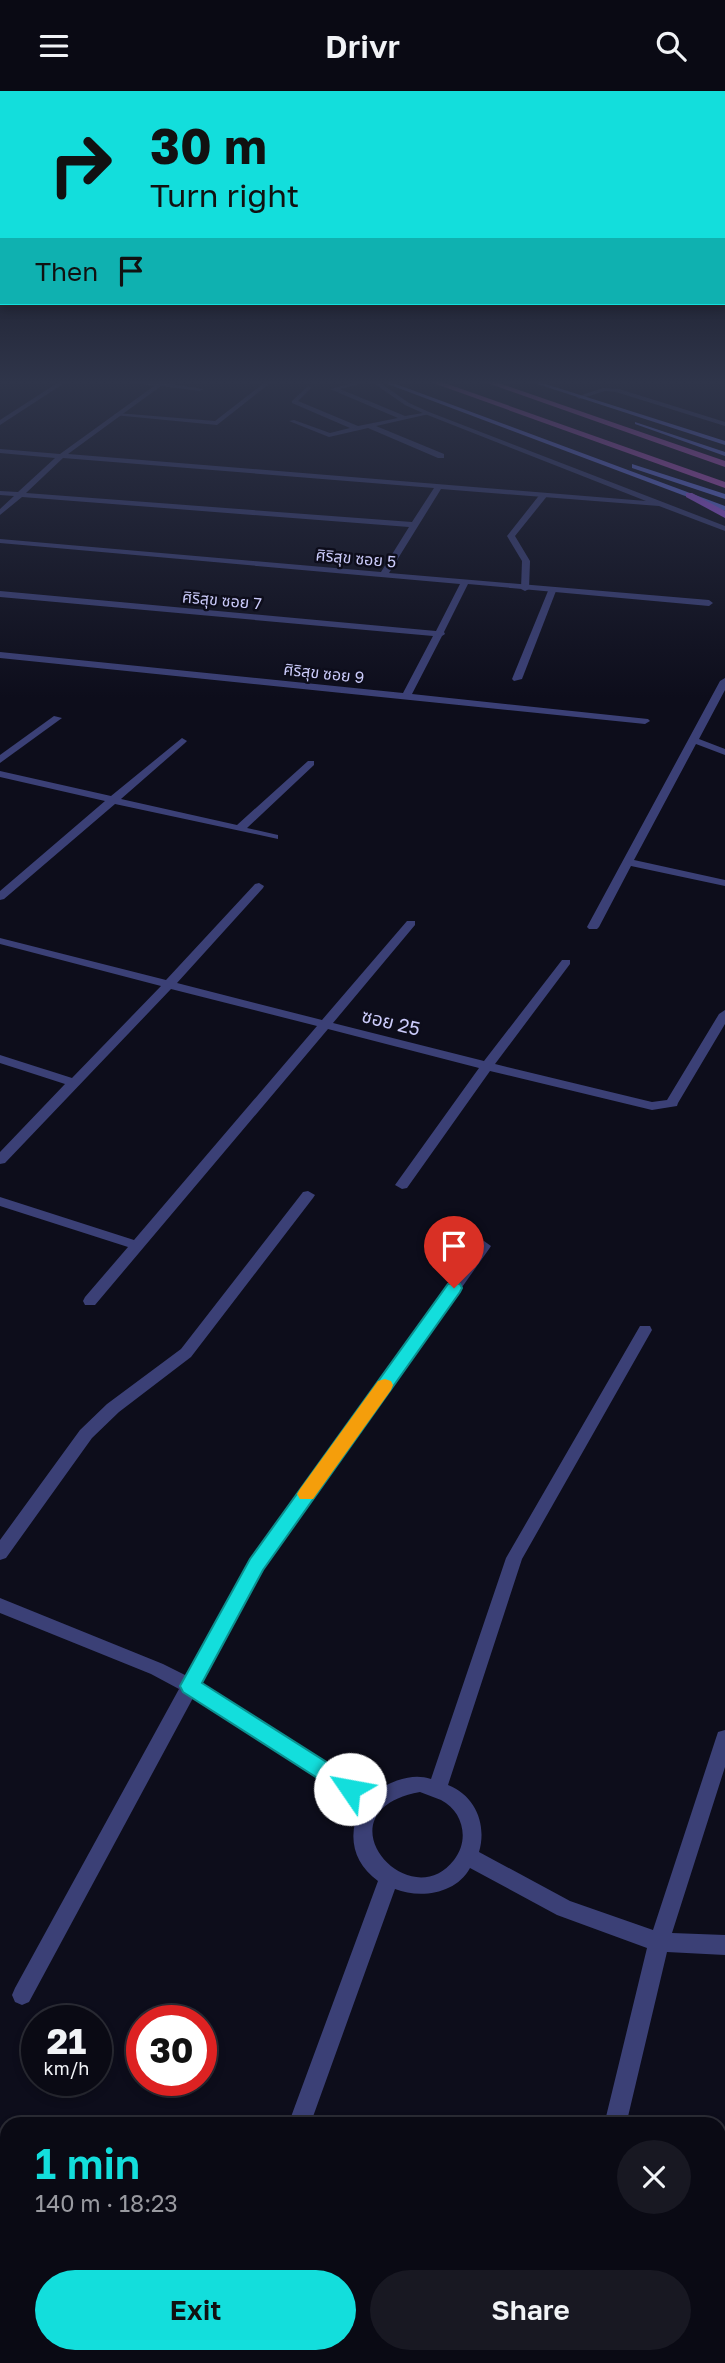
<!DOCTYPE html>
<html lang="en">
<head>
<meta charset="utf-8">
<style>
	body { margin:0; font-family:"Golos Text","Noto Sans Thai",sans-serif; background:#181822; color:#f1f3f6; height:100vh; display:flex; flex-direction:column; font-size:26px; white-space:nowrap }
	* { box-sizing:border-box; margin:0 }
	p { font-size:23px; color:#999aa0 }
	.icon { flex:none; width:38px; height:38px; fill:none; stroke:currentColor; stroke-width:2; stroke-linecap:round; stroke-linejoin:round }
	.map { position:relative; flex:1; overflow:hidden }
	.sheet { position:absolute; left:0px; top:2026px; width:726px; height:247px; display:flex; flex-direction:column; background:#0a0a14; border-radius:21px 21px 0 0; box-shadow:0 4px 10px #0003,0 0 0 2px #2a2b34 }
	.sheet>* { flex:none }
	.banner { position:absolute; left:0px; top:0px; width:726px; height:214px; box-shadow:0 4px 10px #0003,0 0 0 2px #2a2b34; background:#13dedc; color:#111; overflow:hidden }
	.speed { position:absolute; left:21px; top:1914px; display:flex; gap:14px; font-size:35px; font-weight:700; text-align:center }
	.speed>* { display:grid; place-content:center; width:91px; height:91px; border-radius:50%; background:#0a0a14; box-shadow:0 4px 10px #0003,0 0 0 2px #2a2b34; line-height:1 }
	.speed small { font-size:18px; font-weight:400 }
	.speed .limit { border:10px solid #d22; background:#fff; color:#111 }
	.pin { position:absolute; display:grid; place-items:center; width:60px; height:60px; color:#fff; margin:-72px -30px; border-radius:50% 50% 50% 0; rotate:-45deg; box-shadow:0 0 7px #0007 }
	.pin .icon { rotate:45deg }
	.me { position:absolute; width:77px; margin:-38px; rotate:303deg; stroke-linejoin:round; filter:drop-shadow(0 0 5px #0008) }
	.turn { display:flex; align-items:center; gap:24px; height:147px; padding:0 35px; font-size:32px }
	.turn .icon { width:91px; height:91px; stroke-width:2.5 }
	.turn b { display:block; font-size:49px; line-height:60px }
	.then { display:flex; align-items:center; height:66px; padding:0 35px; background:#0003; gap:14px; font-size:26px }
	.round { display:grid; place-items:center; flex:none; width:74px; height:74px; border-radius:37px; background:#181822 }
	.head { display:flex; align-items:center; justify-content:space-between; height:119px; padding:0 35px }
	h1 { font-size:42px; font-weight:600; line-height:52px; color:#13dedc }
	.primary-button { display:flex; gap:14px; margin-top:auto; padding:14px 35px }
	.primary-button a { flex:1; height:80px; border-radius:42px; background:#13dedc; color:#111; font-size:28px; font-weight:600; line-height:80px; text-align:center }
	.primary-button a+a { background:#181822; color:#f1f3f6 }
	header { display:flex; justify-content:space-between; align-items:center; height:91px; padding:0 35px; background:#0a0a14; font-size:32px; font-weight:600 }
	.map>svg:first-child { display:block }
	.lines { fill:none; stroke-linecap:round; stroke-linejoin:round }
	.service { fill:#3b4076; fill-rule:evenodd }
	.minor { fill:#3b4076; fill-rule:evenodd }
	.secondary { fill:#6a76f2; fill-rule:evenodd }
	.primary { fill:#a95cf1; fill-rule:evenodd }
	.trunk { fill:#cc56d0; fill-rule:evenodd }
	.route { fill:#13dedc; stroke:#0c908f; stroke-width:2 }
	.slow { fill:#f59e0b }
	.labels { text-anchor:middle; stroke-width:5; stroke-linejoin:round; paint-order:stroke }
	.far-street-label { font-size:16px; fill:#cbcbfa; stroke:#0d0d1b }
	.street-label { font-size:19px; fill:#cbcbfa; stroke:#0d0d1b }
</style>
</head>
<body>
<header><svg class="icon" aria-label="menu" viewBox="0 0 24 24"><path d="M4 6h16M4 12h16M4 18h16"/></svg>Drivr<svg class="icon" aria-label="search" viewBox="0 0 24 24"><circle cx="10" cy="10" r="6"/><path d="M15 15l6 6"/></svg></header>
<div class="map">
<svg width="725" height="2272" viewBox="0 0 725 2272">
	<rect width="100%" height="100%" fill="#0d0d1b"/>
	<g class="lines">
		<!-- service -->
		<g class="service">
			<path d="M268,289H274L217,334L114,324L117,322L215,330Z"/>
			<path d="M366,289H375L340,298L405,325L429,321V323L376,335L444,363V367H438L368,337L329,346L289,330L294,329L330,342L350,337L292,312V310L308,295L311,297L298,310L358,335L398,327L330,298Z"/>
			<path d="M603,297L619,298L725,331V335L616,301L605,300L579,308L576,306Z"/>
			<path d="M541,402L548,404L515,445L530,470L529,498L525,500L521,498L522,470L507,445Z"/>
			<path d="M552,497L556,500L522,588L514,590L512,588L548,500Z"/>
		</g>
		<!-- minor -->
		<g class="minor">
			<path d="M62,289H69L0,334V329Z"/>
			<path d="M119,289L159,291L169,289L166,292L203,298L200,300L161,295L68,363L646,410L425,323L405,314L369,289H376L409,312L429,321L725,435V440L659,415L441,398L389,482L709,509L713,512L709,515L468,493L444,541L445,543L442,545L412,603L648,628L650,630L645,633L0,567V561L403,602L433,545L0,506V500L436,540L460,493L0,452V448L381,481L409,436L22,406L0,424V418L14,405L0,404V400L18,401L55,367L0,362V358L60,363L154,295ZM63,367L434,397L412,431L26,402Z"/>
			<path d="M725,587V599L699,648L725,658V664L696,653L634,769L725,789V795L631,775L599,836L597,838H589L587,836L720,590Z"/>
			<path d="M54,625L62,627L0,672V664Z"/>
			<path d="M182,647L187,650L185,652L121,708L237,734L308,670H314V674L247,737L278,744V748L115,713L4,808L0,809V800L105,710L0,686V680L111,705Z"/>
			<path d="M259,792L264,795L263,797L177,892L322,929L407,830H415V834L333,932L484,970L562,869H570V873L495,973L652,1011L667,1009L719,923L725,919V933L678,1012L677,1015L652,1019L490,980L407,1097L402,1098L395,1094L479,977L328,938L95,1214H85L83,1210L85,1206L128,1156L0,1115V1106L134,1149L317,935L171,898L5,1072L0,1073V1061L65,993L0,972V964L72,987L161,895L0,853V847L166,889L255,793Z"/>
			<path d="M308,1100L315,1104L313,1107L191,1266L119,1321L92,1347L6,1467L0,1469V1449L80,1339L107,1313L181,1258L303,1101Z"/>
			<path d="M484,1150L491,1155L489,1158L262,1479L201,1592L373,1702C390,1691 411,1681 431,1688L506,1467L640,1235H650L652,1239L522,1468L448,1694C476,1705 487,1734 479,1761L570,1810L653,1839L716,1647L718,1641L725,1639V1676L672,1842L725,1844V1864L667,1861L626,2034H604L647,1857L557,1824L470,1777C456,1803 420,1808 395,1798L310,2034H288L378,1790C352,1771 347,1743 361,1716L193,1607L29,1911L22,1914L15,1911L12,1904L15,1897L179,1598L151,1583L0,1522V1507L163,1573L187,1585L250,1469L479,1152ZM420,1701C427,1704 434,1706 441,1709C463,1720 470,1749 454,1769C408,1828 316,1720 420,1701Z"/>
		</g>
		<!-- secondary -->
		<g class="secondary">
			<path d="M377,289H385L725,415V420Z"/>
			<path d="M525,289H533L725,350V354Z"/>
			<path d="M635,331L725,361V365L635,333Z"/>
			<path d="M632,373L725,403V408L632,377Z"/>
		</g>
		<!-- primary -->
		<path class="primary" d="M686,402H692L725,420V427L686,406Z"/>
		<!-- trunk -->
		<g class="trunk">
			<path d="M425,289H436L725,391V397Z"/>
			<path d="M479,289H490L725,370V376Z"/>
		</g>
	</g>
	<!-- sky -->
	<linearGradient id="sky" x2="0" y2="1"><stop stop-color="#07070f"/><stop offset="0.48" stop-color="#2f354a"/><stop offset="1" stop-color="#2f354a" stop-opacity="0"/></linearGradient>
	<rect width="725" height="607" fill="url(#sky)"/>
	<!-- route -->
	<path class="route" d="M454,1192L460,1193L462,1197L460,1201L263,1479L202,1592L358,1691L361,1698L358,1705L350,1708L183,1601L180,1595L250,1468L448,1193Z"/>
	<!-- slow -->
	<path class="slow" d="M385,1288L391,1290L393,1294L391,1299L313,1408H300L297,1403L300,1398L378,1290Z"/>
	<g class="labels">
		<!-- far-street labels -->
		<g class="far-street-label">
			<text transform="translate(356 467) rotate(5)" y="6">ศิริสุข ซอย 5</text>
			<text transform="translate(222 509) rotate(5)" y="6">ศิริสุข ซอย 7</text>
			<text transform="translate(324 582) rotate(6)" y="6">ศิริสุข ซอย 9</text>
		</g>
		<!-- street labels -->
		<g class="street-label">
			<text transform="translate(391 931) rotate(14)" y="7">ซอย 25</text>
		</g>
	</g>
</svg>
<div class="speed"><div>21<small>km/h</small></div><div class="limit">30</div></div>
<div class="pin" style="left:454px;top:1197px;background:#d93025"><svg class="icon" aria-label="arrive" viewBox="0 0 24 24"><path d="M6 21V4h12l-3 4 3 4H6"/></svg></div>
<svg class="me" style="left:350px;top:1698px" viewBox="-20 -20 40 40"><circle r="19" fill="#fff"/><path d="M0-13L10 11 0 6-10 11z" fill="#13dedc"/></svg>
<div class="banner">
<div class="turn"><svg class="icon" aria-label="right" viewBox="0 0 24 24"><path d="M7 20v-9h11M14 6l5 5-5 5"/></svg><div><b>30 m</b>Turn right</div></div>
<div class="then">Then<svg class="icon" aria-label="arrive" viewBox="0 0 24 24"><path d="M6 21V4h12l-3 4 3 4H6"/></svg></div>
</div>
<section class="sheet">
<div class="head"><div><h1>1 min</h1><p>140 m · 18:23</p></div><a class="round"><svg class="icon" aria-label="close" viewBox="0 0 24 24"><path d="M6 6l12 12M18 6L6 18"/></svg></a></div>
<div class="primary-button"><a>Exit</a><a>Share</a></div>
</section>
</div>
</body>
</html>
